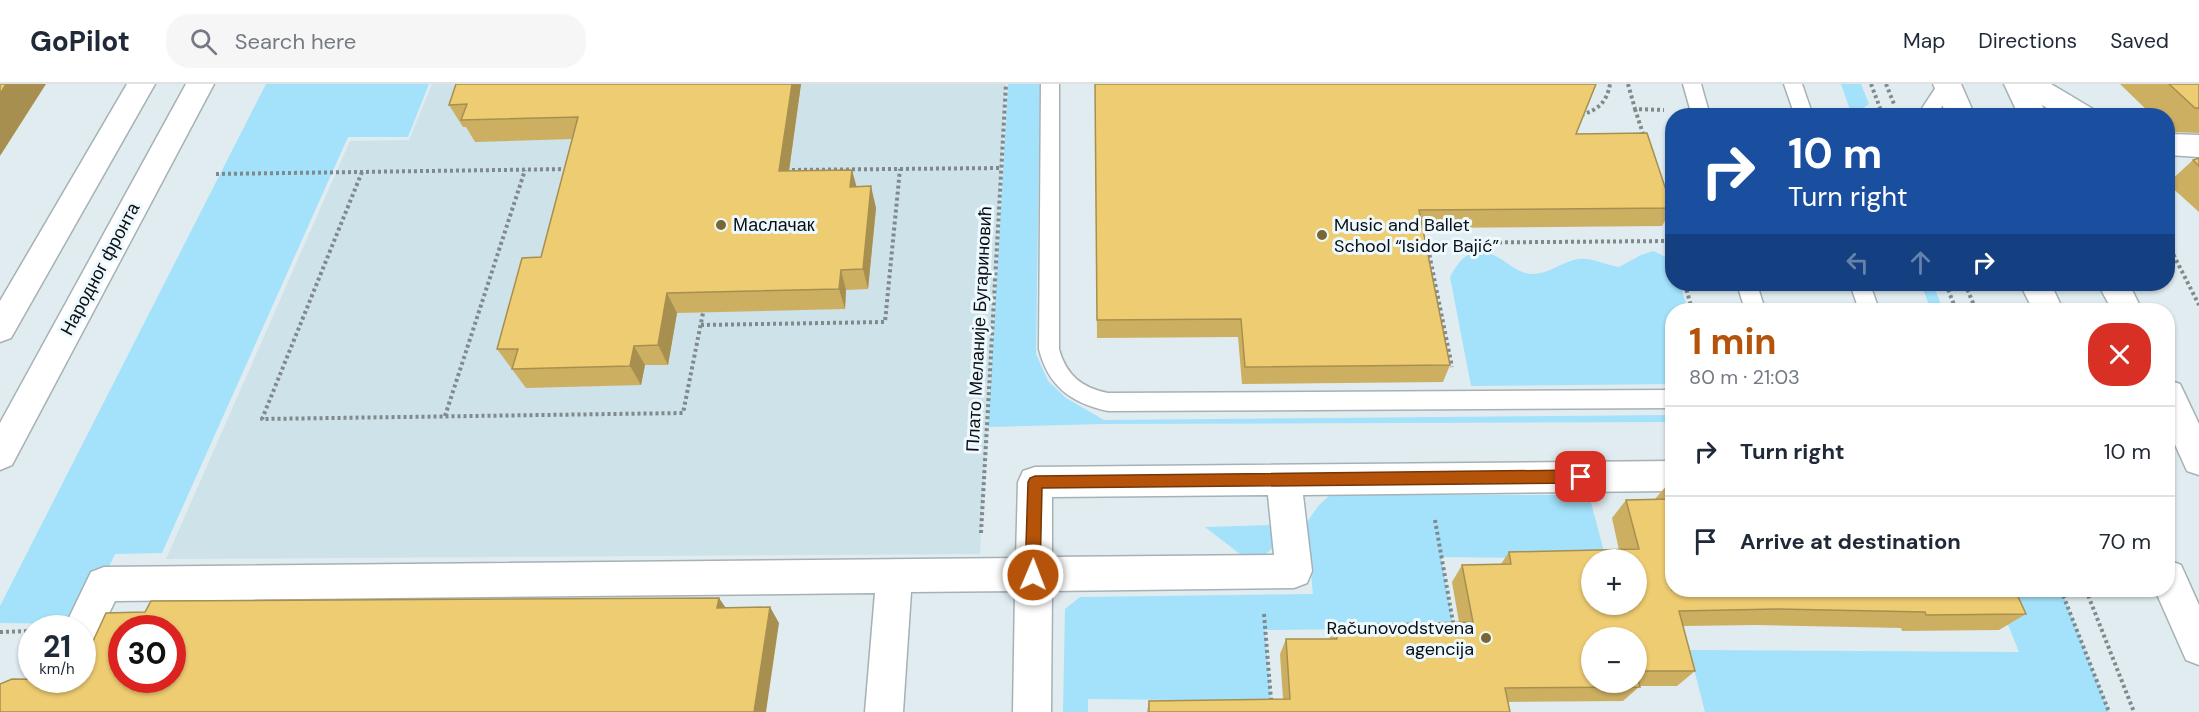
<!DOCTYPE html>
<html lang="en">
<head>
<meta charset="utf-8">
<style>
	body { margin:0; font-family:"DM Sans",sans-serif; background:#f6f6f7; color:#1f2937; height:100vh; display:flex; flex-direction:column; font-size:22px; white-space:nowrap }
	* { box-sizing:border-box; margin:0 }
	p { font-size:20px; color:#747a83 }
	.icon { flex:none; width:33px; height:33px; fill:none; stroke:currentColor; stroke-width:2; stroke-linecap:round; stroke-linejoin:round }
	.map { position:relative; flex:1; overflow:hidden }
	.sheet { position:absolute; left:1665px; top:219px; width:510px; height:294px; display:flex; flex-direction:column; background:#fff; border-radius:24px; box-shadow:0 2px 4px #0004 }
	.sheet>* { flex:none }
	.hud { position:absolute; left:1665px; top:24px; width:510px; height:183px; border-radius:24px; box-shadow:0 2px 4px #0004; background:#1a4fa0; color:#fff; overflow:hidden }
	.tools { position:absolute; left:1581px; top:465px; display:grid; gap:12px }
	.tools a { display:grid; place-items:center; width:66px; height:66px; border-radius:50%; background:#fff; box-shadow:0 2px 4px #0004; font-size:30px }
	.speed { position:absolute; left:18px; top:531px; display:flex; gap:12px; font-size:30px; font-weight:700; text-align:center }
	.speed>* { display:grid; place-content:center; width:78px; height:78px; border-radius:50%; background:#fff; box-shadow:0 2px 4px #0004; line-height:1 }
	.speed small { font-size:15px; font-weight:400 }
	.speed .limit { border:9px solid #d22; background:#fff; color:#111 }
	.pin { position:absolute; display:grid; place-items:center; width:51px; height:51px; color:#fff; margin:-26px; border-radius:12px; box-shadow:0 3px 9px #0006 }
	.me { position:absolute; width:66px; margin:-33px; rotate:1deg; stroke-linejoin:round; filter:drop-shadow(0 0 4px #0008) }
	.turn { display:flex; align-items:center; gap:21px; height:126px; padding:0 24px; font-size:27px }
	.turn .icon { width:78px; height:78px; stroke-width:2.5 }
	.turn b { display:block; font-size:42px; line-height:51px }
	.lanes { display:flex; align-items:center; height:57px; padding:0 24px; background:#0003; justify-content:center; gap:30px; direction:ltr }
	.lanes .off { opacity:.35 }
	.round { display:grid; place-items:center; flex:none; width:63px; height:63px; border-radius:24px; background:#f6f6f7 }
	.headline { display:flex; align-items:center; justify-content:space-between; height:102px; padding:0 24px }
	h1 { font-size:36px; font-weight:700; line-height:45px; color:#b45309 }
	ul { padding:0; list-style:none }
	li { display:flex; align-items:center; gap:18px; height:90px; padding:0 24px; border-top:2px solid #e0e1e3 }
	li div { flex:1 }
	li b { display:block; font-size:22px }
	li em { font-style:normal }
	header { display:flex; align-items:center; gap:36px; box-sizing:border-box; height:84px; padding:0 30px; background:#fff; border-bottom:2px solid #e0e1e3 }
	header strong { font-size:28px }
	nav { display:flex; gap:33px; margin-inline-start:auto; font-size:21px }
	.search { width:420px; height:54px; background:#f6f6f7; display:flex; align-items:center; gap:15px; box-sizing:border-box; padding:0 21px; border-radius:24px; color:#747a83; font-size:22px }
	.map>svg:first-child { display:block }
	.built { fill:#cee2ea }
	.green { fill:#a3e2fa }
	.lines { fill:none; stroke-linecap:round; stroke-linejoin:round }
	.lane-casing { stroke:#a6b1b6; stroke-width:3 }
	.street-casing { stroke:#a6b1b6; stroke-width:3 }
	.secondary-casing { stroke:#a6b1b6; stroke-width:3 }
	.path { stroke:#80898c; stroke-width:4; stroke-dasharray:3 3; stroke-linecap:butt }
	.lane { fill:#fff; fill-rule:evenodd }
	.street { fill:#fff; fill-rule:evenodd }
	.secondary { fill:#fff; fill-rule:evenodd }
	.wall { fill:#cdaf62; fill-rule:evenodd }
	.shaded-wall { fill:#a78f50 }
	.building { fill:#eecc72; stroke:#a78f50; stroke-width:1.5; fill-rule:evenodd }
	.route { fill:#b45309; stroke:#753606; stroke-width:1.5 }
	.poi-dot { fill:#786634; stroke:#edf9fe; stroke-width:2 }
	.labels { text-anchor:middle; stroke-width:6; stroke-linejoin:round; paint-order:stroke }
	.poi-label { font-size:18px; fill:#0b0f11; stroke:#edf9fe; text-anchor:start }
	.street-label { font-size:18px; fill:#0b0f11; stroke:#edf9fe }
</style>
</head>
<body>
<header>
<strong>GoPilot</strong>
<div class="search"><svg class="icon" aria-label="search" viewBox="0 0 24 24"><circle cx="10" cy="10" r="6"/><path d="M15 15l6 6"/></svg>Search here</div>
<nav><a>Map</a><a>Directions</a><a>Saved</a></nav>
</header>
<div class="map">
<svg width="2199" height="628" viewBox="0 0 2199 628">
	<rect width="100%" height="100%" fill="#e0ecf0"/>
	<!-- built -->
	<path class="built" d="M432,0H1006L980,470L166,475L350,57L409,56Z"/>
	<!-- green -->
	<g class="green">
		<path d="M266,0H429L408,53H348L162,469L115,470L82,540L0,539V522Z"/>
		<path d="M1008,0H1040L1036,270L1048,297L1066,314L1104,336L1672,331V338L1104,340L988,343Z"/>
		<path d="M1841,0H1861L1869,20L1862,25L1850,26Z"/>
		<path d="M1653,167C1674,176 1672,178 1672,200H1680L1688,226H1672V300L1471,302L1450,193C1457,181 1463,169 1479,168C1497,167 1509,184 1525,189C1545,194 1560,178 1578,175C1591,173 1606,181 1619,183L1641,171Z"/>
		<path d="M1921,200H1933L1943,226H1931Z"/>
		<path d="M1330,411H1589L1606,475L1441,473L1454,544L1265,546L1271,617L1088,615V628H1063L1065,525L1080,513L1313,510L1306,440L1318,422Z"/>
		<path d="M1276,441L1275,462L1260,475L1249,477L1205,443Z"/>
		<path d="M1994,506H2061L2109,628H1705L1689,566L2019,568Z"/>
	</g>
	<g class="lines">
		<!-- lane casing -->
		<g class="lane-casing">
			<g id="lane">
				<path d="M1041,0H1059V265C1066,291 1082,304 1108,309L1672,306V324L1108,327C1071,319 1048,302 1039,265Z"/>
				<path d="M1683,0H1701L1710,32H1692Z"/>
				<path d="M1784,0H1802L1813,32H1795Z"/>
				<path d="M1938,0H1956L1936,32H1917Z"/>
				<path d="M1737,200H1757L1765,226H1745Z"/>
				<path d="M1850,200H1870L1879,226H1859Z"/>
			</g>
		</g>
		<!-- street casing -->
		<g class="street-casing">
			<g id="street">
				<path d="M2015,0H2051L2093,25L2097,32H2060L2019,7Z"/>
				<path d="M2168,50L2199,51V73L2168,71Z"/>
				<path d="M1672,377V407L1303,411L1312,487L1307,499L1294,504L1052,507L1051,628H1013L1015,507L911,508L903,628H865L875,509L115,517L95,558L82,563V544H64L91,488L104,483L1016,474L1018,398L1023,387L1035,383ZM1268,411L1274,471L1052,473V413Z"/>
			</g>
		</g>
		<!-- secondary casing -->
		<g class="secondary-casing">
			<g id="secondary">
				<path d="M127,0H155L11,254L0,258V217Z"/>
				<path d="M186,0H214L12,381L0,386V339Z"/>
				<path d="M1933,0H1961L1975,32H1947Z"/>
				<path d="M2004,0H2032L2047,32H2019Z"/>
				<path d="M2020,200H2051L2063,226H2033Z"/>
				<path d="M2098,200H2129L2142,226H2112Z"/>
				<path d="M2168,296L2180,300L2199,340V391L2187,387L2168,345Z"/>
				<path d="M2168,476L2181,481L2199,521V581L2186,576L2155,506H2168Z"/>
			</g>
		</g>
		<!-- path -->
		<g class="path">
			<path d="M1628,0L1635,25L1664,26"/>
			<path d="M1871,0L1883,32"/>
			<path d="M1886,0L1894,20"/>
			<path d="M1635,25L1644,53"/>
			<path d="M1734,30L1769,31"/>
			<path d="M1581,31C1598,26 1607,18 1610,0"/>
			<path d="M786,86L1002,84"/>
			<path d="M362,88L262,335L683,329L704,224"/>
			<path d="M216,90L569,85"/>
			<path d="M1665,129L1672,154"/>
			<path d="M1421,159L1672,157"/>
			<path d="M1427,159L1452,283"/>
			<path d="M2168,160L2199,221"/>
			<path d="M1685,200L1692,226"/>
			<path d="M1946,200L1956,226"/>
			<path d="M1965,200L1976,226"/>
			<path d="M701,241L885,238L900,85"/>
			<path d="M445,332L525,86"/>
			<path d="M1435,436L1454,544"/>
			<path d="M981,449L1006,0"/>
			<path d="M2061,506L2109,628"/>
			<path d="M2086,506L2134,628"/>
			<path d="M1264,530L1272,628"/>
			<path d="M0,548L32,547"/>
		</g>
		<!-- lane -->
		<use href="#lane" class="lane"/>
		<!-- street -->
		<use href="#street" class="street"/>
		<!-- secondary -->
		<use href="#secondary" class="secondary"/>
	</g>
	<!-- wall -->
	<g class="wall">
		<path d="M801,0L789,87L856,103L876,124L868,205L846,206L845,225L677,229L668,281H645L641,301L526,304L497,265L541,173L572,55L475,58L466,43H463L449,21Z"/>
		<path d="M1095,0L1576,50L1672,122V125L1662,142L1423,144L1450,281L1443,298L1242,300L1238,253L1097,254Z"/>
		<path d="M2120,0H2199V49L2170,48L2168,46V32H2153Z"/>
		<path d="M2199,74V128L2168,100V99L2193,76Z"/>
		<path d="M1667,401L2026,530L1999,546L1902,547L1901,544L1757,541L1683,542L1695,587L1677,602H1640L1623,617L1508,618L1510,628H1147L1149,617L1283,615L1280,570L1286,555H1329L1335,541L1459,538L1452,498L1462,481L1501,480L1509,468L1619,466L1612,434L1626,416L1655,415ZM1636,554V598H1592Z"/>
	</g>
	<!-- shaded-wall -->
	<g class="shaded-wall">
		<path d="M6,0H46L0,72V10Z"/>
		<path d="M792,0H801L786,108L779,87Z"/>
		<path d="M852,86L858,108L850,103Z"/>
		<path d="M871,102L876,124L868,205L863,185Z"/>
		<path d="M841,186L846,206L845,225L839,205Z"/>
		<path d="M667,209L677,229L668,281L658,261Z"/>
		<path d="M634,262L645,281L641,301L630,282Z"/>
		<path d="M719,514L730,530L717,524Z"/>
		<path d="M770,523L779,539L766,628H754Z"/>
	</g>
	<!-- building -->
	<g class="building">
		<path d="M0,0H6L0,10Z"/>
		<path d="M456,0H792L779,87L852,86L850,103L871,102L863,185L841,186L839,205L667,209L658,261L634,262L630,282L512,285L518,265H497L522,174L541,173L578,33L461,36L467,20L449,21Z"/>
		<path d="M1095,0H1596L1576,50L1647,49L1672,124L1419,126L1450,281L1245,283L1241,235L1097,236Z"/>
		<path d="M2169,0H2199V24H2195Z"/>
		<path d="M2199,74V82L2193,76Z"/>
		<path d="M1667,401H1672V506H2015L2026,530L1926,531L1925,528L1777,525L1679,527L1695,587H1636V554H1592V598H1636V590L1640,603L1505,604L1510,628H1149V617L1290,615L1286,555H1337L1335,541L1473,538L1462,481L1511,480L1509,468L1639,465L1626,416L1671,415ZM1592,476H1636V520H1592Z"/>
		<path d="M719,514L717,524L770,523L754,628H0V600L12,595L82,596V581L106,529L145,528L151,517ZM122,544H172V596H122Z"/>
	</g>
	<!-- route -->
	<path class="route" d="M1581,386L1586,388L1588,393L1586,397L1581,399L1042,404L1040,491L1038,496L1033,498L1028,496L1025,491L1028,398L1030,394L1035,392Z"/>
	<!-- markers -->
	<g class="poi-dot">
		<circle cx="721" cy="141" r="6"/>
		<circle cx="1322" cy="151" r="6"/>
		<circle cx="1486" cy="554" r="6"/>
	</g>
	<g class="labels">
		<!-- poi labels -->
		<g class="poi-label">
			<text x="733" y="147">Маслачак</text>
			<text x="1334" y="147">Music and Ballet<tspan x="1334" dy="21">School “Isidor Bajić”</tspan></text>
			<text x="1474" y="550" text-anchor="end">Računovodstvena<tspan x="1474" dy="21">agencija</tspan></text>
		</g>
		<!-- street labels -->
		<g class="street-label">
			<text transform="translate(100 185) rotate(-62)" y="6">Народног фронта</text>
			<text transform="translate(979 245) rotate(-87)" y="6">Плато Меланије Бугариновић</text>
		</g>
	</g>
</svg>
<div class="tools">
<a>+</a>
<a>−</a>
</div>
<div class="speed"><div>21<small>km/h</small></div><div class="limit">30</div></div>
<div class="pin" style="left:1581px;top:393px;background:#d93025"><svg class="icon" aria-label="arrive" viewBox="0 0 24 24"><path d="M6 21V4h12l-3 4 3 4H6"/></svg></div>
<svg class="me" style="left:1033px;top:491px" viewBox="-20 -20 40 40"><circle r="17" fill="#b45309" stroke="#fff" stroke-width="3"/><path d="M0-11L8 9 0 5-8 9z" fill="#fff"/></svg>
<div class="hud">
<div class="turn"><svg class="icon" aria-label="right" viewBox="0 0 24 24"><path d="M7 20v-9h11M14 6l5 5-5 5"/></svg><div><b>10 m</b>Turn right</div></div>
<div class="lanes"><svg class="icon off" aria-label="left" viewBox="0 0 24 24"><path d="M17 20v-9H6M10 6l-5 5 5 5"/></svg><svg class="icon off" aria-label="ahead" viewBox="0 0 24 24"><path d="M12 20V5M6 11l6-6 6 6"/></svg><svg class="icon" aria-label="right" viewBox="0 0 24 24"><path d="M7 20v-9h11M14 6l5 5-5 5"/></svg></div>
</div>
<section class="sheet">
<div class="headline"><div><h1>1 min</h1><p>80 m · 21:03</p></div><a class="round" style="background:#d93025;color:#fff"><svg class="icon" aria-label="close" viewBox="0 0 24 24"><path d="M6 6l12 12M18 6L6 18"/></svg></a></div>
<ul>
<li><svg class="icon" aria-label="right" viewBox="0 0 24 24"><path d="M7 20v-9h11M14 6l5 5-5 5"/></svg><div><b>Turn right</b></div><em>10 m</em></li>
<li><svg class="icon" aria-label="arrive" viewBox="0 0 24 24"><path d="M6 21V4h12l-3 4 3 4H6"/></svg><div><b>Arrive at destination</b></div><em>70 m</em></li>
</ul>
</section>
</div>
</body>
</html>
